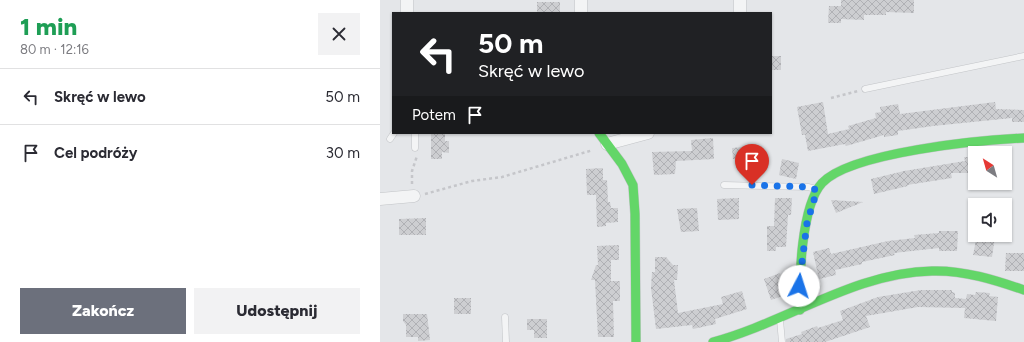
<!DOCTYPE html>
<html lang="pl">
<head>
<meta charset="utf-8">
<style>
	body { margin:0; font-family:Figtree,sans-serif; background:#f2f2f3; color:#2b2b33; height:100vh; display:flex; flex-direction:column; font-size:15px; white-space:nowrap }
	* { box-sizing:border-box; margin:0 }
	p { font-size:13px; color:#7c7c81 }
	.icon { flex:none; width:22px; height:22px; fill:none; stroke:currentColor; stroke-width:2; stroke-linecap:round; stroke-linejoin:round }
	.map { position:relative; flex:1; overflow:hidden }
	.sheet { display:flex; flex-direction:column; background:#fff; width:380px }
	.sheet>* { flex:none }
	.top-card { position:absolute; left:12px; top:12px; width:380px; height:122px; border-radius:0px; box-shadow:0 1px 3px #0004; background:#202124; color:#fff; overflow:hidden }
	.needle { width:26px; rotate:323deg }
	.controls { position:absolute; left:588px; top:146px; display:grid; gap:8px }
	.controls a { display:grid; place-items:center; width:44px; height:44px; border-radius:0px; background:#fff; box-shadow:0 1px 3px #0004; font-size:20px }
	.pin { position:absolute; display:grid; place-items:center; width:34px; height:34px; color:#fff; margin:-41px -17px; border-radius:50% 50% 50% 0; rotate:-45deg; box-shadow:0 0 4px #0007 }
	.pin .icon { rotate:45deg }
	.me { position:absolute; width:44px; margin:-22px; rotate:5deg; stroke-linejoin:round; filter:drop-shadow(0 0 3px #0008) }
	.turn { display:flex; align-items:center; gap:14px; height:84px; padding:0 20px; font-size:18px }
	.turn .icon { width:52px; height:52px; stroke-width:2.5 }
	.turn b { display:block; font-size:28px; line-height:34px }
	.then { display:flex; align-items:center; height:38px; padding:0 20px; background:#0003; gap:8px; font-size:15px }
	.round { display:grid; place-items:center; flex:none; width:42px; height:42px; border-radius:0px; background:#f2f2f3 }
	.overview { display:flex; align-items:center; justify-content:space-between; height:68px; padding:0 20px }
	h1 { font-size:24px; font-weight:800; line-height:30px; color:#1e9e55 }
	.action { display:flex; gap:8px; margin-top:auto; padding:8px 20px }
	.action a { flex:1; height:46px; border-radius:0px; background:#6c707c; color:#fff; font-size:16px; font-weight:800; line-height:46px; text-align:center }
	.action a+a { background:#f2f2f3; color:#2b2b33 }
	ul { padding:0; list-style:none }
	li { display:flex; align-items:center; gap:12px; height:56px; padding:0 20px; border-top:1px solid #e1e1e2 }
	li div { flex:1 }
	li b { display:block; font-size:15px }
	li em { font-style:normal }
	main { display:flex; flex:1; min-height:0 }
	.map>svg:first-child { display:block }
	.building { fill:url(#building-cross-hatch) }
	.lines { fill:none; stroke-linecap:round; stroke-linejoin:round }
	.lane-casing { stroke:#c2c4c7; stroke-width:7 }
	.street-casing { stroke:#c2c4c7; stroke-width:13 }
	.fast-casing { stroke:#c2c4c7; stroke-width:10 }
	.path { stroke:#c5c6ca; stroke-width:2.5; stroke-dasharray:3 3; stroke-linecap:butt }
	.lane { stroke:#f3f4f5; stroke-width:6 }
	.street { stroke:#f3f4f5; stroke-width:12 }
	.fast { stroke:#63d668; stroke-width:9 }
	.route { stroke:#1a73e8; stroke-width:7; stroke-dasharray:0 12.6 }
</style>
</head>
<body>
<main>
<section class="sheet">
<div class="overview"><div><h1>1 min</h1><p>80 m · 12:16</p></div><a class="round"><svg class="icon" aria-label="close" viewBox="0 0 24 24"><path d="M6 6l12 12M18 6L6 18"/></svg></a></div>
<ul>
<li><svg class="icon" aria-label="left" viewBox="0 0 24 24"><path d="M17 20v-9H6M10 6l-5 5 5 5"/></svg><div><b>Skręć w lewo</b></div><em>50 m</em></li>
<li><svg class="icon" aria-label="arrive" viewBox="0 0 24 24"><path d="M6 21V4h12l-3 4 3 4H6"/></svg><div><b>Cel podróży</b></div><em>30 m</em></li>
</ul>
<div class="action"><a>Zakończ</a><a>Udostępnij</a></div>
</section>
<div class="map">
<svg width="644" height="342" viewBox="0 0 644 342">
	<defs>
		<pattern id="building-cross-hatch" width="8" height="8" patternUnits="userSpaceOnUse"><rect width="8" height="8" fill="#cdced1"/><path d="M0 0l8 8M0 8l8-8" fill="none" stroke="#b0b1b5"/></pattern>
	</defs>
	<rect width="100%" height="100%" fill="#e4e6e9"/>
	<!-- building -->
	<g class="building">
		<path d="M461,0H534V13L506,12V15H484V20L461,19V23H448L449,6H461Z"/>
		<rect x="157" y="2" width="23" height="11"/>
		<rect x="391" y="56" width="10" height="14"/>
		<path d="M443,102L448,134L469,129L468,126L496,118L495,113L501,112L500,107L518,104L520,114L615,102L616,109L644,110V122H632V118L553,126L518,131V135L504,137V135L466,146L465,144L428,151L425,135H422L417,107Z"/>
		<path d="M51,134H65V141H69V153L62,152V159H51Z"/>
		<path d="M333,138L334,159L296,161L295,174L274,175L272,152L312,151L311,140Z"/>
		<path d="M374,146V156H377L378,169L358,171L357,159H353L352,148Z"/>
		<path d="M584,157H595V173H571L572,178L527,185L528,186L494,194L491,179L524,171L585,161Z"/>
		<path d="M402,159L419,163L416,179L399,175Z"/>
		<path d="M223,168V180H227L228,202H230L231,208H238V222L226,223V226L217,227L216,195H207L206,169Z"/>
		<path d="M359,198V219L338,220L337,199Z"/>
		<path d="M395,198H412L411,215H408L406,247H396V251H387V226H394Z"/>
		<path d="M451,200L483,202L456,213Z"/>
		<path d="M317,208L319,231L301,232L297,209Z"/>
		<path d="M46,218V235H19V219Z"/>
		<path d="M559,231H578L577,251H559V248L514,253L515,255L482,262V264L455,270L456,275L439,279L433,252L449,248L451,254L508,241L535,238L534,235L559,233Z"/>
		<path d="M597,235L615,237L612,257L593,255Z"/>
		<path d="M239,245V260H231V281H240V301H233L234,337H218L215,280H211L216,265H218L217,246Z"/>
		<path d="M626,253H644V271H625Z"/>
		<path d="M275,257H286L293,265H298L297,280H294L298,313L343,304L341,297L362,291L367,309L335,319L336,324L313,329L312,325L276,329L271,288L272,272H275Z"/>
		<path d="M400,273L408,294L391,300L384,279Z"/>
		<path d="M541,290H572V292L575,293V298L586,299L587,294L595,295L596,292L610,293L609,296L618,297L616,321L584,318L585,308L538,307L486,316L490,327L445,342H406V339L422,334L421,332L437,326L438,328L463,320L460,311L498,297Z"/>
		<rect x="74" y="298" width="17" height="16"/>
		<path d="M23,314H47L50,340L38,341V337H26V325L23,321Z"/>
		<path d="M147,319H167V338H154V330H147Z"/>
	</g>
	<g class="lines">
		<!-- lane casing -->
		<g class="lane-casing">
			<g id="lane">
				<path d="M485,89L644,56"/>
				<path d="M35,133V148"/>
				<path d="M10,139L14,133"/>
				<path d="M344,185L428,187L436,189"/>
				<path d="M125,317L126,342"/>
				<path d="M400,320L402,342"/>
			</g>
		</g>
		<!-- street casing -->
		<g class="street-casing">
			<g id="street">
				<path d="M27,0V13"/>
				<path d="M201,0V13"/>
				<path d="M360,0V13"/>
				<path d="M227,144L268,133"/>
				<path d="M0,199L34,196"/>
			</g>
		</g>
		<!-- fast casing -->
		<g class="fast-casing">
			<g id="fast">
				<path d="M219,133L242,164L253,185L255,214L256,342"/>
				<path d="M420,310C419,280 421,206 442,183C471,152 601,140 644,138"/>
				<path d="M333,342C405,323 476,272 552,271C584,270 615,280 644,290"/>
			</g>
		</g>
		<!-- path -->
		<g class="path">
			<path d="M451,98L478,91"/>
			<path d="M32,184V171L37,156"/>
			<path d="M45,194L92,181L122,177L213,150"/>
		</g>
		<!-- lane -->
		<use href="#lane" class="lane"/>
		<!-- street -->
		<use href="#street" class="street"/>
		<!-- fast -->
		<use href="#fast" class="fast"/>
	</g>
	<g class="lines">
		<!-- route -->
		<path class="route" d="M372,185L428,187L437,190L427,223L419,286"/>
	</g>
</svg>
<div class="controls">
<a><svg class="needle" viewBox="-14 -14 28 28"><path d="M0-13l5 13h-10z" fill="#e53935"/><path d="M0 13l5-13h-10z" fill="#7c7c81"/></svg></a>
<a><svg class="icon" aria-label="sound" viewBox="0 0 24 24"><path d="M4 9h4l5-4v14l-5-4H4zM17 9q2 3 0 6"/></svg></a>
</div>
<div class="pin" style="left:372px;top:185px;background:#d93025"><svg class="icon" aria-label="arrive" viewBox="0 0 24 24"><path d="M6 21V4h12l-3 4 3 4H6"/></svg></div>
<svg class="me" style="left:419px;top:286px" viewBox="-20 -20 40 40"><circle r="19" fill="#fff"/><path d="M0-13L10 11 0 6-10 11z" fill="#1a73e8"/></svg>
<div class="top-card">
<div class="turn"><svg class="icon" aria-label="left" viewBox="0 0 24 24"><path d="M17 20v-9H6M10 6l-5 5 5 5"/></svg><div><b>50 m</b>Skręć w lewo</div></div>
<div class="then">Potem<svg class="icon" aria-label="arrive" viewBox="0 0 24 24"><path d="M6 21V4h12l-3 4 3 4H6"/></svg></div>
</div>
</div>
</main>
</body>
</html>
